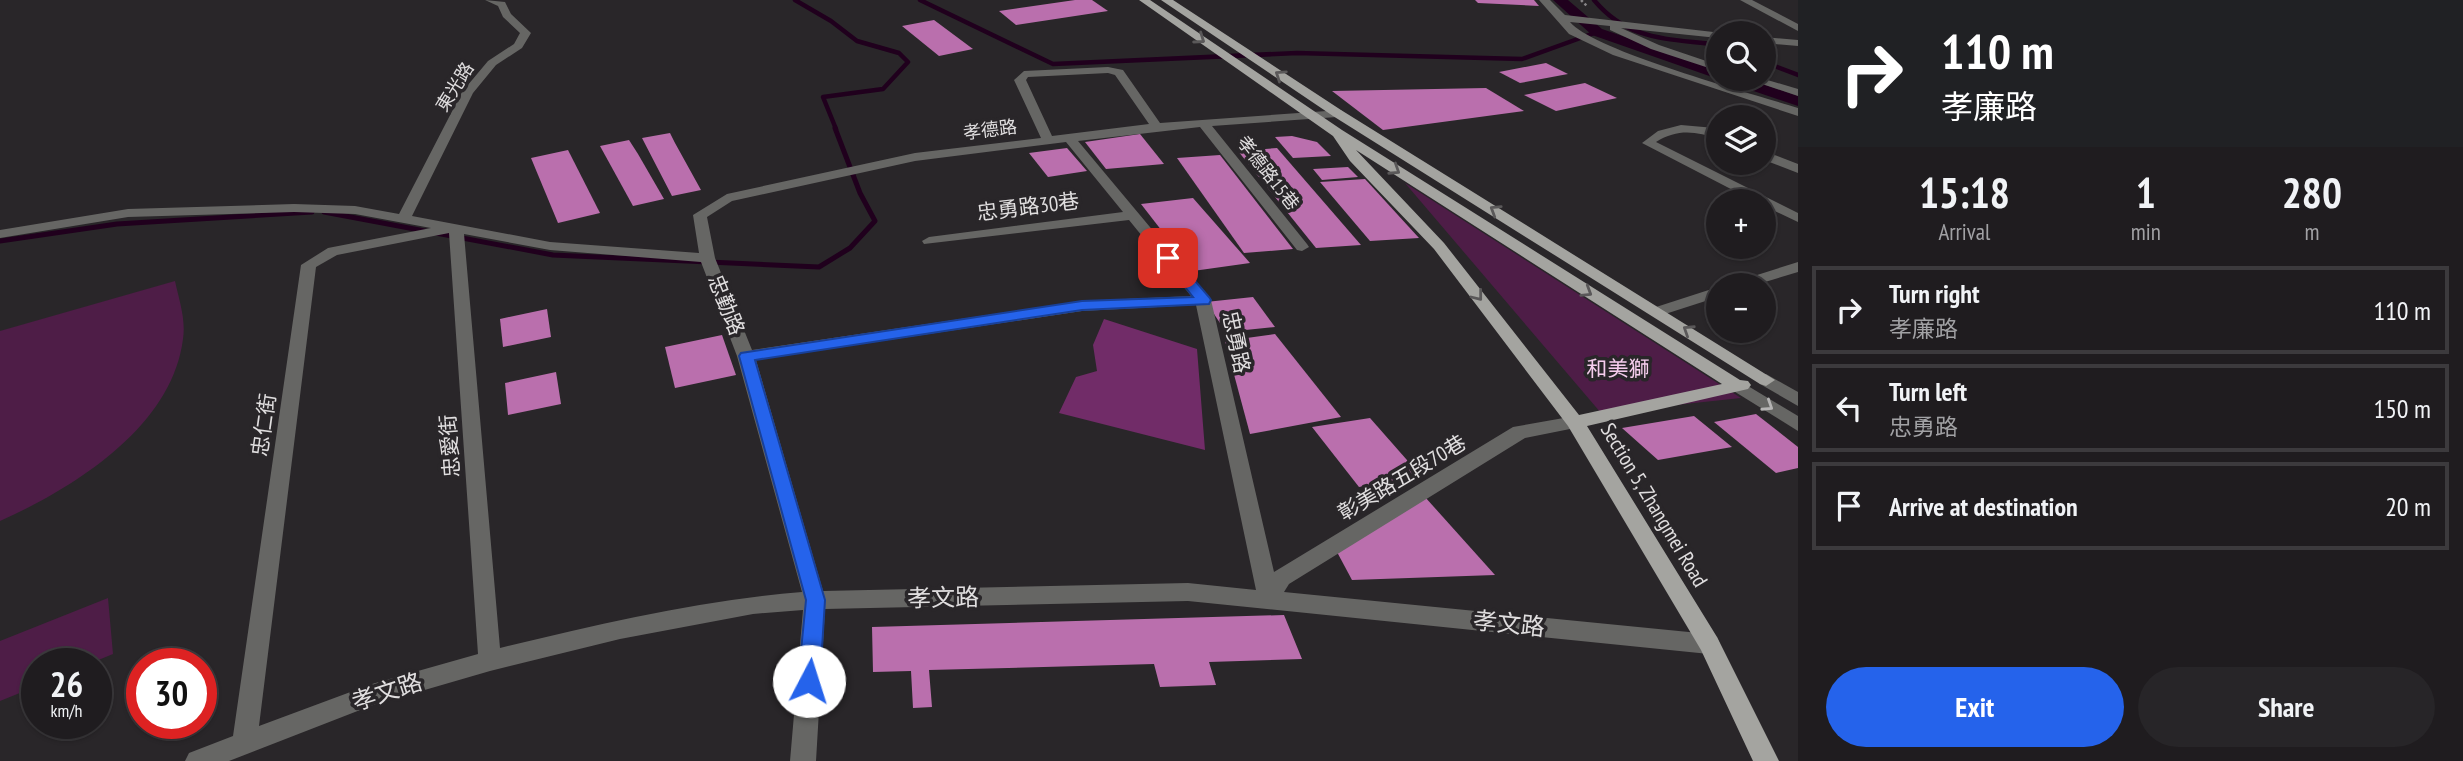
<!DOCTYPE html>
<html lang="en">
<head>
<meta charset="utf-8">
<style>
	body { margin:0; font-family:"PT Sans Narrow","Noto Sans TC",sans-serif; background:#272528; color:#f1f3f6; height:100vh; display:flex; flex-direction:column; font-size:26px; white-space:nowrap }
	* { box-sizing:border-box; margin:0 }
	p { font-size:23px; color:#a1a1a4 }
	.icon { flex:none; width:38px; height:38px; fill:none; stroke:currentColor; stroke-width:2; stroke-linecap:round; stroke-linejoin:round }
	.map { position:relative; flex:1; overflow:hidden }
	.panel { display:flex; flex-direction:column; background:#1f1c1f; width:665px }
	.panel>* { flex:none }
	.hud { background:#202124; color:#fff; overflow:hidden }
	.controls { position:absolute; left:1706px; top:21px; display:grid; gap:14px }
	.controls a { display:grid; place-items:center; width:70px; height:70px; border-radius:50%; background:#1f1c1f; box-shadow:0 2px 5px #0004,0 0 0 2px #3c3a3d; font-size:35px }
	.speed { position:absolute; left:21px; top:648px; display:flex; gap:14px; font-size:35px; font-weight:700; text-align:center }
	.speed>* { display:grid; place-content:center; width:91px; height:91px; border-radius:50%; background:#1f1c1f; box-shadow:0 2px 5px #0004,0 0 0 2px #3c3a3d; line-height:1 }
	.speed small { font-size:18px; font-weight:400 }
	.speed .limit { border:10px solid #d22; background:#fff; color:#111 }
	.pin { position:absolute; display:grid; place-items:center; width:60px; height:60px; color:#fff; margin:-30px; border-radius:14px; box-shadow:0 4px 10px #0006 }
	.me { position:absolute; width:77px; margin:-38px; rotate:5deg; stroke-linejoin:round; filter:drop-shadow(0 0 5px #0008) }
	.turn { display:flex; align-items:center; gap:24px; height:147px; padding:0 28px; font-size:32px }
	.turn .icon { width:91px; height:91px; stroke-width:2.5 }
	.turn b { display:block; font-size:49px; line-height:60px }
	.eta { display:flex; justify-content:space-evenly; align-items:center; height:119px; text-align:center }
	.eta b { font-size:42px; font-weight:600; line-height:49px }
	.cta { display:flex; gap:14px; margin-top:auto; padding:14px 28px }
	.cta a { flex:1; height:80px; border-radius:42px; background:#2563eb; color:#fff; font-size:28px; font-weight:600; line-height:80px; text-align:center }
	.cta a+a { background:#272528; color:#f1f3f6 }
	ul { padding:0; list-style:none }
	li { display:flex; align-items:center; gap:21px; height:88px; margin:0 14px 10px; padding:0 14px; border:4px solid #3c3a3d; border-radius:0px }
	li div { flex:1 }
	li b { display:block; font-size:26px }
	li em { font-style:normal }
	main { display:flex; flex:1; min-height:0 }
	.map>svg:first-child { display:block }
	.green { fill:#4e1d47 }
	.forest { fill:#712c68 }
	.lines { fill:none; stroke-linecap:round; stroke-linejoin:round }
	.stream-far1 { stroke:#20001d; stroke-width:4.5 }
	.stream { stroke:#20001d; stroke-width:5 }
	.canal { fill:#20001d; fill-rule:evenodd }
	.building { fill:#ba6fad }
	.path { stroke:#868486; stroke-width:2.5; stroke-dasharray:2.5 2.5; stroke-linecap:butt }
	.minor { fill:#666664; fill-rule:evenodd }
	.major { fill:#a4a4a0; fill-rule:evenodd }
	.oneway { stroke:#5a5859 }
	.oneway2 { stroke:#b5b4b4 }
	.route { fill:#2563eb; stroke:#184099; stroke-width:2 }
	.labels { text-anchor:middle; stroke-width:7; stroke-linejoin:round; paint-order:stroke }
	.far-street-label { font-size:18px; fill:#e0dedf; stroke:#292629 }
	.street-label { font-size:21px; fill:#e0dedf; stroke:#292629 }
	.park-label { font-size:21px; fill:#f6cded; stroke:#292629 }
	.near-street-label { font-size:24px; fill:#e0dedf; stroke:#292629 }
</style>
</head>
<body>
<main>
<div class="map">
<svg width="1798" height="761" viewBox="0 0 1798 761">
	<rect width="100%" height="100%" fill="#292629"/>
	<!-- green -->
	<g class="green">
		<path d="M1405,183L1741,398L1601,413Z"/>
		<path d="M175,281C179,300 186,319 183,339C172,427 74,488 0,521V331Z"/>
		<path d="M108,598L113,654L91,663H37V686L0,701V641Z"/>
	</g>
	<!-- forest -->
	<path class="forest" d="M1104,319L1197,349L1205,450L1059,413L1076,377L1097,371L1093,345Z"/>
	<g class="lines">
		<!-- stream-far1 -->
		<g class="stream-far1">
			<path d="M795,0L831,21L857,41L899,53L908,62L883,89L823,97L836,129"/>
			<path d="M920,0L1053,64L1297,53L1522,59L1597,32"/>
			<path d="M1594,0C1629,42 1668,38 1718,45"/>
			<path d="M1764,62L1798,75"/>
		</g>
		<!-- stream -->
		<g class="stream">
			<path d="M324,212L553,255L819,267L850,248L875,221L860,193L835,128"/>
			<path d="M0,241L117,224L312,212"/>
		</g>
		<!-- canal -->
		<g class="canal">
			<path d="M1553,0H1568L1602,29L1718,69V79L1592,35Z"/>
			<path d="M1725,79H1748L1798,96V106L1727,82Z"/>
		</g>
	</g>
	<!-- building -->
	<g class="building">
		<path d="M1075,0H1092L1108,11L1016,25L999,11Z"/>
		<path d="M1475,0H1534L1539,6L1478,3Z"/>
		<path d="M934,20L973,49L939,56L902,26Z"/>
		<path d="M1546,63L1568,74L1520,83L1499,72Z"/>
		<path d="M1585,83L1617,98L1556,111L1524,95Z"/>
		<path d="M1486,88L1524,111L1383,130L1332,91Z"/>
		<path d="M670,133L675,143L701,190L672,196L642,138Z"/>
		<path d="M1140,134L1164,164L1106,169L1085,142Z"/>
		<path d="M1292,136L1317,142L1331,156L1293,158L1275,137Z"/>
		<path d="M629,140L638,154L664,199L633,206L600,146Z"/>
		<path d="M1067,148L1087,171L1048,177L1029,153Z"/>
		<path d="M1277,148L1361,245L1316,248L1238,151Z"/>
		<path d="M568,150L600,213L558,223L531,158Z"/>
		<path d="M1220,155L1293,249L1244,253L1177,158Z"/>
		<path d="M1348,167L1358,177L1322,180L1313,169Z"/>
		<path d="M1365,179L1419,238L1370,241L1320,182Z"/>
		<path d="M1193,198L1250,263L1193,271L1141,204Z"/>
		<path d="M1253,297L1275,327L1226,332L1206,302Z"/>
		<path d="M547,309L551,337L503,347L500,319Z"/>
		<path d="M1275,334L1341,417L1250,434L1225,341Z"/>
		<path d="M722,335L736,375L675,388L665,347Z"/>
		<path d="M556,372L561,404L508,415L505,383Z"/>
		<path d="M1756,414L1798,447V468L1776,473L1714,422Z"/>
		<path d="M1694,416L1732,447L1658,460L1622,428Z"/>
		<path d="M1370,418L1421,476L1359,487L1312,427Z"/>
		<path d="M1425,497L1495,575L1352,580L1337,552Z"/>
		<path d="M1284,615L1302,659L1209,662L1216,685L1160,687L1154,664L929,670L932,707L913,708L911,671L873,672L872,627Z"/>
	</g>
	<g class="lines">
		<!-- path -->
		<path class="path" d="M1581,0L1588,7"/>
		<!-- minor -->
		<g class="minor">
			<path d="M485,0L505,2L511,14L531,33L522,48L496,65L473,93L412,216L550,242L699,253L693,215L727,194L915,153L1041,138L1014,80L1024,71L1108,67L1123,70L1160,123L1341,110L1343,113L1337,117L1212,126L1307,244L1309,247L1302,251L1297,250L1200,127L1078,141L1211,300L1274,572L1513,427L1575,416L1581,418L1584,422L1581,426L1575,428L1525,438L1289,584L1284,592L1709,634L1717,637L1720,644L1717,651L1709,654L1188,601L825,609L816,761H790L803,610L753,614L620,639L490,671L373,705L229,761H185L189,753L233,736L301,265L328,248L431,228L355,214L294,212L128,217L0,238V230L128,209L294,204L355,206L399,214L462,92L488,61L514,44L520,33L503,17L498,6ZM1108,73L1115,75L1149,124L1052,136L1026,80L1028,77ZM1066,142L1123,212L929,237L922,241L924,244L1129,220L1191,296L1082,301L752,350L715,258L707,217L732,201L915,161ZM449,233L478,654L372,684L259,726L316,267L337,255ZM464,234L550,250L701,262L737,356L802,592C700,600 600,624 500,648ZM1196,305L1256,590L1188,583L823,591L756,360L1082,311Z"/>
			<path d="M1539,0H1550L1565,15L1722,33H1718V38L1621,28L1659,45L1718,65V71L1651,49L1610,30V26L1570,22C1594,51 1754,94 1798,108V116L1613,55L1569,34Z"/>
			<path d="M1740,0H1752L1798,24V31Z"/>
			<path d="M1764,37L1798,40V46L1764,43Z"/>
			<path d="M1747,79H1764L1798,89V96Z"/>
			<path d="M1681,125L1715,128L1718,129V138C1696,132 1678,128 1656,142L1798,213V222L1764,206V201H1754L1642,143L1658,131Z"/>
			<path d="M1764,151L1798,164V173L1764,160Z"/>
			<path d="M1798,262V272L1755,285H1732L1735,282Z"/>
			<path d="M1718,287V297L1659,316L1651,311L1653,308Z"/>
			<path d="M1766,374L1798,392V406L1760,384L1757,380Z"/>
			<path d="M1738,380L1798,416V431L1732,390L1729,386L1732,382Z"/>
		</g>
		<!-- major -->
		<g class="major">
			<path d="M1139,0H1150L1342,130L1740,380L1748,381L1751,385L1748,389L1587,426L1717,637L1779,761H1753L1701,650L1568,426L1434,249L1350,161L1333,136ZM1356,150L1722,384L1579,415L1444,243Z"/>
			<path d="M1161,0H1173L1341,110L1775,380L1766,386L1760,384L1333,116Z"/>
		</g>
	</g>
	<!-- one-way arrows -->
	<defs><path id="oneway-chevron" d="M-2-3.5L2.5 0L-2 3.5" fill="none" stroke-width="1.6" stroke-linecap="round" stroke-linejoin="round" transform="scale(1.75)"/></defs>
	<g class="oneway">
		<use href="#oneway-chevron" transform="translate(1200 39) rotate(35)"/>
		<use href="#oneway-chevron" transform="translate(1280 75) rotate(-146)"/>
		<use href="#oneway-chevron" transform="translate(1395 170) rotate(33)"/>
		<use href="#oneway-chevron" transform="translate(1495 210) rotate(-148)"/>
		<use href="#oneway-chevron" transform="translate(1587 292) rotate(32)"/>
		<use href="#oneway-chevron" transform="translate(1478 296) rotate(52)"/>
		<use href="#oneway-chevron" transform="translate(1688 330) rotate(-147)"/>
	</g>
	<use class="oneway2" href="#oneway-chevron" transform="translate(1768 406) rotate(33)"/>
	<!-- route -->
	<path class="route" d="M1168,254L1173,255L1209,297L1211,300L1209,304L1082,310L755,360L825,600L820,681L817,687L809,690L801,687L798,681L806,600L739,356L741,353L1082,301L1193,297L1162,258Z"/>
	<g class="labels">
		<!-- far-street labels -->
		<g class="far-street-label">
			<text transform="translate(455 87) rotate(-58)" y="6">東光路</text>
			<text transform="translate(990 130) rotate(-7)" y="6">孝德路</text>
			<text transform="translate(1268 173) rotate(52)" y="6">孝德路15巷</text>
		</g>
		<!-- street labels -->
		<g class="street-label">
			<text transform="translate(1028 207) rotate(-7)" y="7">忠勇路30巷</text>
			<text transform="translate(726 305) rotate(68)" y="7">忠勤路</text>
			<text transform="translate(1236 342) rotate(78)" y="7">忠勇路</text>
			<text transform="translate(264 425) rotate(-82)" y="7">忠仁街</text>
			<text transform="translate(450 446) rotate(-94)" y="7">忠愛街</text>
			<text transform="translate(1402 478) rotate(-31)" y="7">彰美路五段70巷</text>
			<text transform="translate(1654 505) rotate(59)" y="7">Section 5, Zhangmei Road</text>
		</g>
		<!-- park labels -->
		<g class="park-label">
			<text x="1618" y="376">和美獅</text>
		</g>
		<!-- near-street labels -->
		<g class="near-street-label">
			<text transform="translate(943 598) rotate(-1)" y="8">孝文路</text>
			<text transform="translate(1509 624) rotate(6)" y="8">孝文路</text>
			<text transform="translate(387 692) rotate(-18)" y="8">孝文路</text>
		</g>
	</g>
</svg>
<div class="controls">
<a><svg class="icon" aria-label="search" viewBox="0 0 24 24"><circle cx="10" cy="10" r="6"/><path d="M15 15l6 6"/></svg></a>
<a><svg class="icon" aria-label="layers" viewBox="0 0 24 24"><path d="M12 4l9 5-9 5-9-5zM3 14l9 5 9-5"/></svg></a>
<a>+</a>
<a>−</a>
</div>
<div class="speed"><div>26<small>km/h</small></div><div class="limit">30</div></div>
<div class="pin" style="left:1168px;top:258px;background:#d93025"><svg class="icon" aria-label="arrive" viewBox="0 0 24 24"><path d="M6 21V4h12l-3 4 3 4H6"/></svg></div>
<svg class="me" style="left:809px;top:681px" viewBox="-20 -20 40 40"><circle r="19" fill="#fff"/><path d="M0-13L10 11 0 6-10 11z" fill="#2563eb"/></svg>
</div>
<section class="panel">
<div class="hud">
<div class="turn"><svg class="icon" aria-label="right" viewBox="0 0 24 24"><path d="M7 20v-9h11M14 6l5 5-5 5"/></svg><div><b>110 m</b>孝廉路</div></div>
</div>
<div class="eta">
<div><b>15:18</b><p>Arrival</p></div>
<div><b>1</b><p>min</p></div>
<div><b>280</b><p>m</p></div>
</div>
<ul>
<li><svg class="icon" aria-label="right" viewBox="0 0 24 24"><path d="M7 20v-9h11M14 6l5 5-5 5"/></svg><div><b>Turn right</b><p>孝廉路</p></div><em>110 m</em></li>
<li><svg class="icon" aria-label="left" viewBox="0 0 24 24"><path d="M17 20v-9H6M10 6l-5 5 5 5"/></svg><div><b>Turn left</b><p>忠勇路</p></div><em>150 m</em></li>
<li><svg class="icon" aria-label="arrive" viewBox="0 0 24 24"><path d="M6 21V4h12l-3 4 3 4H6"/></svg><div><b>Arrive at destination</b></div><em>20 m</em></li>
</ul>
<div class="cta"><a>Exit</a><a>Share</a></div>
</section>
</main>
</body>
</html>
